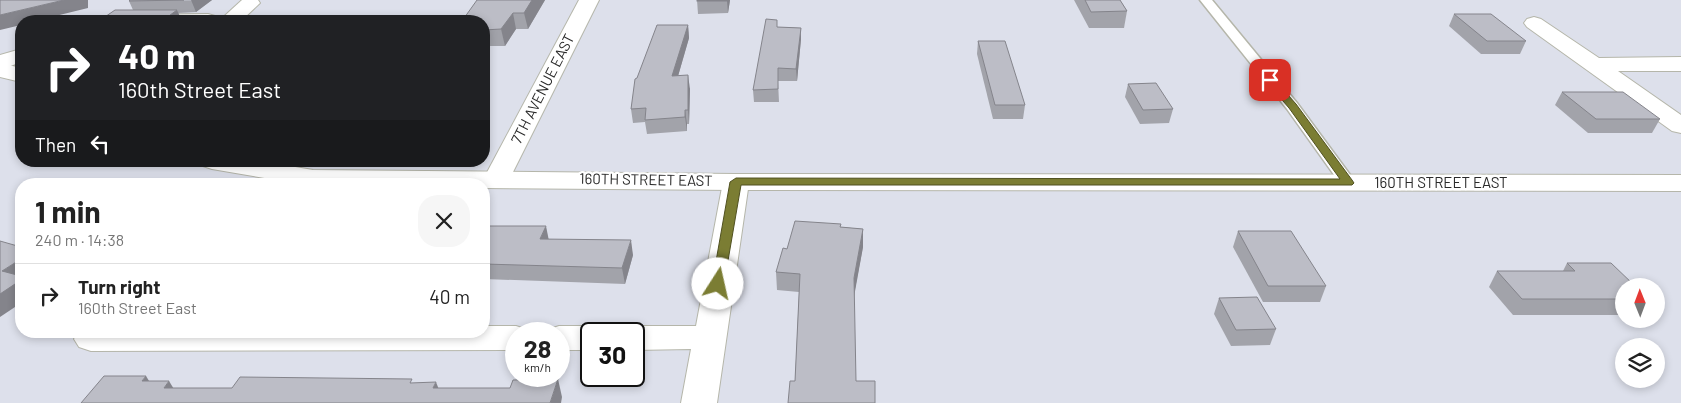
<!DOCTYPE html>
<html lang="en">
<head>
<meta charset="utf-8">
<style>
	body { margin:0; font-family:Barlow,sans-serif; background:#f6f6f6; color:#222; height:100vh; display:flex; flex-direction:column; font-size:19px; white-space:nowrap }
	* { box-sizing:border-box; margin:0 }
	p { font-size:16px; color:#767676 }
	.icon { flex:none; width:28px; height:28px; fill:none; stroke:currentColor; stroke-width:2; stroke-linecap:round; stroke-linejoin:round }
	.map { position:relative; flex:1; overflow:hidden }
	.details { position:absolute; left:15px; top:178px; width:475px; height:160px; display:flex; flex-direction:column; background:#fff; border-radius:20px; box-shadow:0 2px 8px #0003 }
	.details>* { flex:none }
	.banner { position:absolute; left:15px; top:15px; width:475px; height:152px; border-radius:20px; box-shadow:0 2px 8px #0003; background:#202124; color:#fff; overflow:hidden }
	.needle { width:32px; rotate:359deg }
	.buttons { position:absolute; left:1615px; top:278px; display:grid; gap:10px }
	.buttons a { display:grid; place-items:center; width:50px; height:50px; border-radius:50%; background:#fff; box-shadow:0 2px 8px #0003; font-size:25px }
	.speed { position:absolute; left:505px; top:322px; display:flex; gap:10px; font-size:25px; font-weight:700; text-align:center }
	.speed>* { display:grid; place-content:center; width:65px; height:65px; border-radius:50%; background:#fff; box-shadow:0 2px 8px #0003; line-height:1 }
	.speed small { font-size:12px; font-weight:400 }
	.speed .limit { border:2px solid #111; border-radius:8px; background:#fff; color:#111 }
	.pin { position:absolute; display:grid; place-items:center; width:42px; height:42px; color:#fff; margin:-21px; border-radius:10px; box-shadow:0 2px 8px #0006 }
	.me { position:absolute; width:55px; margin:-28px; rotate:10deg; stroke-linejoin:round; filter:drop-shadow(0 0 4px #0008) }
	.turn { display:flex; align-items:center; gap:18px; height:105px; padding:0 20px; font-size:22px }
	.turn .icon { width:65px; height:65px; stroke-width:2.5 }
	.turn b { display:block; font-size:35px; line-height:42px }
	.then { display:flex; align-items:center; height:48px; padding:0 20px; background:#0003; gap:10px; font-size:19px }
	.round { display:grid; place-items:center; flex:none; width:52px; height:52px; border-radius:20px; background:#f6f6f6 }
	.head { display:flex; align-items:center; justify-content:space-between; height:85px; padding:0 20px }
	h1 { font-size:30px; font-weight:700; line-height:38px }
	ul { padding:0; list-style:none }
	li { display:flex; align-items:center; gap:15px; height:65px; padding:0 20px; border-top:1px solid #e0e0e0 }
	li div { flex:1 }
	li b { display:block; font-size:19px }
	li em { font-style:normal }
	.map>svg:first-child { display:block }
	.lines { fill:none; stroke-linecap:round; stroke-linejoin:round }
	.lane-casing { stroke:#b5b6aa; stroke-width:3 }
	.street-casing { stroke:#b5b6aa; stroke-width:2 }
	.secondary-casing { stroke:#b5b6aa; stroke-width:2 }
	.lane { fill:#fff; fill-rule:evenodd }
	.street { fill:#fff; fill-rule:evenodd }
	.secondary { fill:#fff; fill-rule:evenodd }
	.wall { fill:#a2a3aa }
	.shaded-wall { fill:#84848b }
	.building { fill:#bcbdc6; stroke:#84848b }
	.route { fill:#7b7d33; stroke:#505121 }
	.labels { text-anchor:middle; stroke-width:4.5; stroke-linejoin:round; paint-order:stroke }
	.street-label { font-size:15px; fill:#2a2a2a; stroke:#fff }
</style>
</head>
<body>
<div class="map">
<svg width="1681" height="403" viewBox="0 0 1681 403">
	<rect width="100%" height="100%" fill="#dde0eb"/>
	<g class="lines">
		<!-- lane casing -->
		<g class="lane-casing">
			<path id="lane" d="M1200,0H1212L1297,103L1356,183L1354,186H1342L1287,109Z"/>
		</g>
		<!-- street casing -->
		<g class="street-casing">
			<g id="street">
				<path d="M242,0H258L260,3L241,21H219Z"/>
				<path d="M579,0H599L510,178L506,184L497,186L488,184L484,178Z"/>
				<path d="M208,14L215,16L217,21H122L125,17L132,15Z"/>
				<path d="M1534,17L1541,19L1599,58L1681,57V71H1618L1681,115V133L1672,131L1527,27L1524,23L1527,19Z"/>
				<path d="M21,49V62L0,70V55Z"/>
				<path d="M736,174L745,176L749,182L717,403H681L691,349L634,350V334H620L622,330L634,326H696L723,182L727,176Z"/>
				<path d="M484,326H516L528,330L530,334H516V350L91,351L79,347L74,339L79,331H484Z"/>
				<path d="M559,326H591L603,330L605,334H591V350H559V334H545L547,330Z"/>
			</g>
		</g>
		<!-- secondary casing -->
		<g class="secondary-casing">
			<g id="secondary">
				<path d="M0,63L21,68V82L0,77Z"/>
				<path d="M199,161H260L313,170L736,174L1681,175V191L736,190L484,188V184H300L212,169L203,166Z"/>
			</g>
		</g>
		<!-- lane -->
		<use href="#lane" class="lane"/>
		<!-- street -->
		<use href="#street" class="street"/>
		<!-- secondary -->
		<use href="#secondary" class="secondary"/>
	</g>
	<!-- wall -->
	<g class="wall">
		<path d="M212,0L196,12L178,13L182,21H99L133,10L129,1Z"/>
		<path d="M477,0H545L528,29H516L505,46H484V21Z"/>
		<path d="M697,0H730L728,13L698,14Z"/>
		<path d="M1074,0H1120L1127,11L1124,28H1089Z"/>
		<path d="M1454,14L1526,41L1520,54H1481L1449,26Z"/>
		<path d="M688,25L689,38L678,76L690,89L689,124H687V131L647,134L645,122L633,123L631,109L637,78Z"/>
		<path d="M777,27L801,28V39L797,81H778L779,102H754L753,90Z"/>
		<path d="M978,41L1025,105L1023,119H993L977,54Z"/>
		<path d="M1128,84L1173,109L1169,123L1140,124L1125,97Z"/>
		<path d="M1562,92L1660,119L1652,133H1588L1555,105Z"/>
		<path d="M484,226L549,239L633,255L625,284L484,279Z"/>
		<path d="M841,227L863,229V247L854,294L795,381L799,292L777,290L776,272L787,249Z"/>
		<path d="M1238,231L1326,286L1320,302H1263L1233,247Z"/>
		<path d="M1567,263L1624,286V315H1513L1489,287L1497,271H1563Z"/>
		<path d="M1219,298L1276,329L1270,345L1231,346L1214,314Z"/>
	</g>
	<!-- shaded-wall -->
	<g class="shaded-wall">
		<path d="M64,0H88V8L35,21H21V25L0,30V15Z"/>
		<path d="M191,0H212L196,12Z"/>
		<path d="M532,0H545L528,29L524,13Z"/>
		<path d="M727,0H730L728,13L727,1Z"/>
		<path d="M177,10L182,21H162Z"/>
		<path d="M513,13L516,29L505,46L501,29Z"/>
		<path d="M688,25L689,38L674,90L672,76Z"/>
		<path d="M801,28V39L797,81L796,69Z"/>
		<path d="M688,75L690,89L689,124L688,110Z"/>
		<path d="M685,110L687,124V131L685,117Z"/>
		<path d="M546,226L549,241L540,239Z"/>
		<path d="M863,229V247L854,297V278Z"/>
		<path d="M631,240L633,255L625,284L622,268Z"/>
		<path d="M21,259V303L0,317V294L2,271Z"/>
		<path d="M146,376L157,394L142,381Z"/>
		<path d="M558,379L562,397L561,403H550Z"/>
		<path d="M169,381L180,399L164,388Z"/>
		<path d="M436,382L443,400L433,388Z"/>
	</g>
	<!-- building -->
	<g class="building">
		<path d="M0,0H64L0,15Z"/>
		<path d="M130,0H184L129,1Z"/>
		<path d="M477,0H532L524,13H513L501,29L484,30V21H462Z"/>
		<rect x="697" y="0" width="30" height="1"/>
		<path d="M1085,0H1120L1127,11L1091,12Z"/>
		<path d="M115,10H177L162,21H99Z"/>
		<path d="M1454,14H1491L1526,41H1487Z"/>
		<path d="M766,19L777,20V27L801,28L796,69L778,68V89L753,90Z"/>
		<path d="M657,25H688L672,76L688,75V110H685V117L645,120L646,108L631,109L635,79L637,78Z"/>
		<path d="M978,41H1005L1025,105H995Z"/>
		<path d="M1156,83L1173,109L1143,110L1128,84Z"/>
		<path d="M1562,92H1623L1660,119H1596Z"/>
		<path d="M795,221L841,224L840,227L863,229L854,278L856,381H875V403H788L790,381H795L800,274L776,272L783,248L787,249Z"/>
		<path d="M484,226H546L540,239L631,240L622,268L484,264Z"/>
		<path d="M1238,231H1291L1326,286H1268Z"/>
		<path d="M0,241L21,247V259L2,271L21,276V280L0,294Z"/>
		<path d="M1567,263H1611L1635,286H1624V299H1522L1497,271H1575Z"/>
		<path d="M1257,297L1276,329L1236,330L1219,298Z"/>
		<path d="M104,376H146L142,381H169L164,388H232L240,377L412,379L410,383L436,382L433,388H510L513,380L558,379L550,403H81Z"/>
	</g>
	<!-- route -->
	<path class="route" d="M1270,77L1273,78L1296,104L1352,180L1354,183L1352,185H741L724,284L718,288L712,284L730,182L736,178L1340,179L1289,108L1265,80Z"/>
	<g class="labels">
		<!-- street labels -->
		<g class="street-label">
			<text transform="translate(543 89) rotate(-63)" y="5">7TH AVENUE EAST</text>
			<text transform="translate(646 180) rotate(1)" y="5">160TH STREET EAST</text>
			<text x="1441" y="188">160TH STREET EAST</text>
		</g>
	</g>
</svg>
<div class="buttons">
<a><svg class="needle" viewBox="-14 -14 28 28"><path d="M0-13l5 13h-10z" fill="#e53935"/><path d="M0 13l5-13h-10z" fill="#767676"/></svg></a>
<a><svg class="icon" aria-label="layers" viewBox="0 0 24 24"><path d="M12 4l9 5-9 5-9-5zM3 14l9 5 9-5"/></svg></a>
</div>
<div class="speed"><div>28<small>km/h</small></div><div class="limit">30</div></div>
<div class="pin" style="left:1270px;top:80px;background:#d93025"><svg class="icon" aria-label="arrive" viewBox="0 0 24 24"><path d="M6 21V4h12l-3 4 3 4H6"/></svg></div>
<svg class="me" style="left:718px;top:284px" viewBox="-20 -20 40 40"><circle r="19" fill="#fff"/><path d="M0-13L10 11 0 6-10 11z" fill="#7b7d33"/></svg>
<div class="banner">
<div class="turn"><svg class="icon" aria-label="right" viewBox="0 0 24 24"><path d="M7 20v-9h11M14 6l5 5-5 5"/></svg><div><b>40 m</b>160th Street East</div></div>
<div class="then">Then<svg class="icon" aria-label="left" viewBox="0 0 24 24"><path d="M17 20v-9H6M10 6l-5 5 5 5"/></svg></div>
</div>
<section class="details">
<div class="head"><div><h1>1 min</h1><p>240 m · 14:38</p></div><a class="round"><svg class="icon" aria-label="close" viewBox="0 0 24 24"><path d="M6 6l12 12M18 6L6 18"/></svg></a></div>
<ul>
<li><svg class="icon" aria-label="right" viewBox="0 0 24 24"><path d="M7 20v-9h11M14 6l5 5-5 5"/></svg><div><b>Turn right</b><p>160th Street East</p></div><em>40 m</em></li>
</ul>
</section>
</div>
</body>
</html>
